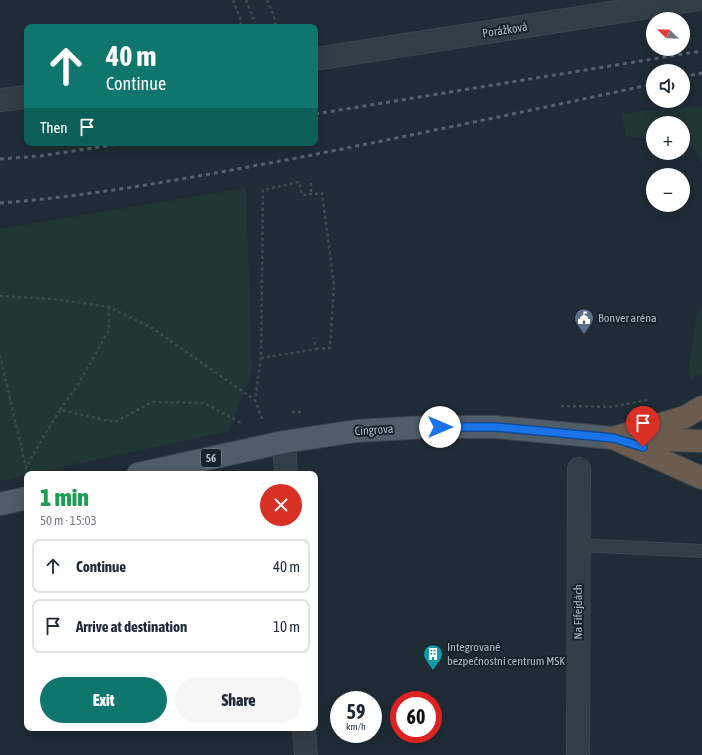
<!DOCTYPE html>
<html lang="en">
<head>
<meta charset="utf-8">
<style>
	body { margin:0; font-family:"Asap Condensed",sans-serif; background:#f6f6f7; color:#1f2937; height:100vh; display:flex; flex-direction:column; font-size:15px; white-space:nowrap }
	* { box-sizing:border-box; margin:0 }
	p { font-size:13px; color:#747a83 }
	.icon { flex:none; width:22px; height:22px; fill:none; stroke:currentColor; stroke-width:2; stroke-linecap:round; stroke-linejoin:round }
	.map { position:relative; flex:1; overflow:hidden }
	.details { position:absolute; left:24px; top:471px; width:294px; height:260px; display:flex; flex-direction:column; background:#fff; border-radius:8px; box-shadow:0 4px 16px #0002 }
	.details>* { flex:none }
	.top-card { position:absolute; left:24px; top:24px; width:294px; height:122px; border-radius:8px; box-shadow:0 4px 16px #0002; background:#0f766e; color:#fff; overflow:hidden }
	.needle { width:26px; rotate:293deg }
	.buttons { position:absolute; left:646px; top:12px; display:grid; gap:8px }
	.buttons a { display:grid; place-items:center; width:44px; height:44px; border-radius:50%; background:#fff; box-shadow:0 4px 16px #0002; font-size:20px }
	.speed { position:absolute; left:330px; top:691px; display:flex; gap:8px; font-size:20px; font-weight:700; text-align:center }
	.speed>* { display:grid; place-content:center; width:52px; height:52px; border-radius:50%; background:#fff; box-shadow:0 4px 16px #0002; line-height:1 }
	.speed small { font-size:10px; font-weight:400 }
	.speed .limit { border:6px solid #d22; background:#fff; color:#111 }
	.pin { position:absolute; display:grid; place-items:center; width:34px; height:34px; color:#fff; margin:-41px -17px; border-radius:50% 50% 50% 0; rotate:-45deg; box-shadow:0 0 4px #0007 }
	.pin .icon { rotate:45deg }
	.me { position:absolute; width:44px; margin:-22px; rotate:90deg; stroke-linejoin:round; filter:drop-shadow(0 0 3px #0008) }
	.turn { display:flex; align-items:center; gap:14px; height:84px; padding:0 16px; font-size:18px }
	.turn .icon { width:52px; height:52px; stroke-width:2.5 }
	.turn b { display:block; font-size:28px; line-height:34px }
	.then { display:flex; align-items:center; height:38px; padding:0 16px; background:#0003; gap:8px; font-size:15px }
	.round { display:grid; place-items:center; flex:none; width:42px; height:42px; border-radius:21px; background:#f6f6f7 }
	.overview { display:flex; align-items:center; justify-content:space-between; height:68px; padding:0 16px }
	h1 { font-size:24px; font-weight:800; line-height:30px; color:#1e9e55 }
	.primary-button { display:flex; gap:8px; margin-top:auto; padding:8px 16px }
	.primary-button a { flex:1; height:46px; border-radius:24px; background:#0f766e; color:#fff; font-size:16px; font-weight:800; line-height:46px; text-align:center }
	.primary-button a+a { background:#f6f6f7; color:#1f2937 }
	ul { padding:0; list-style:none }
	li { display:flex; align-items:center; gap:12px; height:54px; margin:0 8px 6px; padding:0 8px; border:2px solid #e0e1e3; border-radius:8px }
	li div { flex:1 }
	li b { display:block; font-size:15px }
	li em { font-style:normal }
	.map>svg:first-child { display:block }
	.green { fill:#213635 }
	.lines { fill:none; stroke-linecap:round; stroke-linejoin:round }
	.lane-casing { stroke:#3c464f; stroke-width:14 }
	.street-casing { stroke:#3c464f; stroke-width:24 }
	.primary-casing { stroke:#3c464f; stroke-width:24 }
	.highway-casing { stroke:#3d4850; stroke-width:24 }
	.path { stroke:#394e4d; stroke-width:2.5; stroke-dasharray:3 3; stroke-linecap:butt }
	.lane { stroke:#323d45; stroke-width:12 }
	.street { stroke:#323d45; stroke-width:22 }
	.primary { stroke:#505c66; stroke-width:22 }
	.highway { stroke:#6b5c4f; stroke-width:22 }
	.rail { stroke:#54626c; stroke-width:3; stroke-dasharray:4 4; stroke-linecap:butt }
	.route-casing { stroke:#114b97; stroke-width:10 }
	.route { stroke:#1a73e8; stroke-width:7 }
	.labels { text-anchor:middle; stroke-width:4; stroke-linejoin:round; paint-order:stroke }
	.shield { fill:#18222a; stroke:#808b95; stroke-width:1 }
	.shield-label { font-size:11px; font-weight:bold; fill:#acb8c3 }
	.street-label { font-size:12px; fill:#acb8c3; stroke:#18222a }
	.poi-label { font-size:12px; fill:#acb8c3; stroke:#18222a; text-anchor:start }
</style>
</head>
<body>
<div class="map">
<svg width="702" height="755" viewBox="0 0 702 755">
	<rect width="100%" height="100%" fill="#1f2b35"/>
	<!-- green -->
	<g class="green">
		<path d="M702,106V164L693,146L683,144V123H653V139L625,136L622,113Z"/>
		<path d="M246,188L252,370L229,431L0,481V229Z"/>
		<path d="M702,307V373L691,378L688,373L697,314Z"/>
	</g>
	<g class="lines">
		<!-- lane casing -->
		<g class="lane-casing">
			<path id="lane" d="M578,545L702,551"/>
		</g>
		<!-- street casing -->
		<g class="street-casing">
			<g id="street">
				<path d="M315,59L694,0"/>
				<path d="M0,100L27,97"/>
				<path d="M284,442L286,474"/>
				<path d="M304,728L306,755"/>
				<path d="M578,755L579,469"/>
			</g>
		</g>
		<!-- primary casing -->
		<g class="primary-casing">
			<g id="primary">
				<path d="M138,474L284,442L356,431L427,427H496L613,438"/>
				<path d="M0,504L27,498"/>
			</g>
		</g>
		<!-- highway casing -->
		<g class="highway-casing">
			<g id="highway">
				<path d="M613,438L702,478"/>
				<path d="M613,438L685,417L702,407"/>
				<path d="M632,439L702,441"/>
			</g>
		</g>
		<!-- path -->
		<g class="path">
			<path d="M233,0L240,18L241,27"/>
			<path d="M246,0L255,23"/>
			<path d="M267,0L274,16L276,27"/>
			<path d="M311,183V194"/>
			<path d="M0,296L54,299L109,307L152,328L255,400"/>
			<path d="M0,355L26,468L42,439L60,410L115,422L152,402L204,403L241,423"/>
			<path d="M261,358L316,349L314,338"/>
			<path d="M561,406L611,407L647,400"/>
			<path d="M60,410L79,383L109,330V307"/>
			<path d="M292,412H302"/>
			<path d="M262,419L255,400L261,358L263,190L299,182L302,195L322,193L334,285L330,348L316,349"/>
		</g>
		<!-- lane -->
		<use href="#lane" class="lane"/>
		<!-- street -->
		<use href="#street" class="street"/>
		<!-- primary -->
		<use href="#primary" class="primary"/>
		<!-- highway -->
		<use href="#highway" class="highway"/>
		<!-- rail -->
		<g class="rail">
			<path d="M683,77L702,73"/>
			<path d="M315,114L702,51"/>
			<path d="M0,159L40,156L125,143"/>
			<path d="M0,203C103,195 205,175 307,156C422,133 538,109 653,84"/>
		</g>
	</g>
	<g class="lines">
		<!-- route casing -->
		<g class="route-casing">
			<path id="route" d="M440,427H496L561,433L613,438L643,447"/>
		</g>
		<!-- route -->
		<use href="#route" class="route"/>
	</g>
	<!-- icons -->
	<defs>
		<g id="civic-pin" transform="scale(1)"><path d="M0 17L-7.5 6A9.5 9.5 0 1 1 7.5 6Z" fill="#5c6f8a" stroke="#18222a"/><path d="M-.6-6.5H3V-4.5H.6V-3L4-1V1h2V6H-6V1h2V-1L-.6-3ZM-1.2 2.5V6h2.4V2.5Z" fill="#fff"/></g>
		<g id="building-pin" transform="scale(1)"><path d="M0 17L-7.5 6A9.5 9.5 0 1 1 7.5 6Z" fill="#0f9aa8" stroke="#18222a"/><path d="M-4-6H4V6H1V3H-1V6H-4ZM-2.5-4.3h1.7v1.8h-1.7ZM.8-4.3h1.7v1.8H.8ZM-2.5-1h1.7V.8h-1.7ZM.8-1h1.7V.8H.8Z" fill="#fff"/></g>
	</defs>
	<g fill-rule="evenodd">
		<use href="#civic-pin" x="584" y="318"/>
		<use href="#building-pin" x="433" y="654"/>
	</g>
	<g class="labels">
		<!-- shield labels -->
		<rect class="shield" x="201" y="449" width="20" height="18" rx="3"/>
		<g class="shield-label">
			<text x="211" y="462">56</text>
		</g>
		<!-- street labels -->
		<g class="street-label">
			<text transform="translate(505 30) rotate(-9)" y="4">Porážková</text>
			<text transform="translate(374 430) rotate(-4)" y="4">Cingrova</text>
			<text transform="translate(578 612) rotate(-90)" y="4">Na Fifejdách</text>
		</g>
		<!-- poi labels -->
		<g class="poi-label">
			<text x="598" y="322">Bonver aréna</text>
			<text x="447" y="651">Integrované<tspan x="447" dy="14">bezpečnostní centrum MSK</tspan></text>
		</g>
	</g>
</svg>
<div class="buttons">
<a><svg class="needle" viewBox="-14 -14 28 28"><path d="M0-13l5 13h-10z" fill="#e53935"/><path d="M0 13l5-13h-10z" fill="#747a83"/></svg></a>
<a><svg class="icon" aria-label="sound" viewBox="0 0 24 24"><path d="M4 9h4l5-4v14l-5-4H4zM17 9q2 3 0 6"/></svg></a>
<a>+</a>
<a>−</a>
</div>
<div class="speed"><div>59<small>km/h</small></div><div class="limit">60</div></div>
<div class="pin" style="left:643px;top:447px;background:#d93025"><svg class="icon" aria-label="arrive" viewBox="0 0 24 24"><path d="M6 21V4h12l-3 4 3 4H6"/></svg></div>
<svg class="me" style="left:440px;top:427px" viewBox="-20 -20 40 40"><circle r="19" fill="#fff"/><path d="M0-13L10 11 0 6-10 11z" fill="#1a73e8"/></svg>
<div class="top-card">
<div class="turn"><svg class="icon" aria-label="ahead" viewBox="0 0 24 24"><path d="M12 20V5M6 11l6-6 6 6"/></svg><div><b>40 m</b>Continue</div></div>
<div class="then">Then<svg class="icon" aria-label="arrive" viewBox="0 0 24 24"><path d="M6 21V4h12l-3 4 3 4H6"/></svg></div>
</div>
<section class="details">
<div class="overview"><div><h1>1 min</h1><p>50 m · 15:03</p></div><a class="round" style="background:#d93025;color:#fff"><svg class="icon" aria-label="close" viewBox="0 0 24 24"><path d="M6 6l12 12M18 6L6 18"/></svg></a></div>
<ul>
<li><svg class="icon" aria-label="ahead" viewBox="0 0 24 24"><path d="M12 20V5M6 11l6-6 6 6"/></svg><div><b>Continue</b></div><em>40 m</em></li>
<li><svg class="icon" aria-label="arrive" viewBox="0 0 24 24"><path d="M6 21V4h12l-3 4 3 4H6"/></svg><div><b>Arrive at destination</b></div><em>10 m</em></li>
</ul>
<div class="primary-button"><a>Exit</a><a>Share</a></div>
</section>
</div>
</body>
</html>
